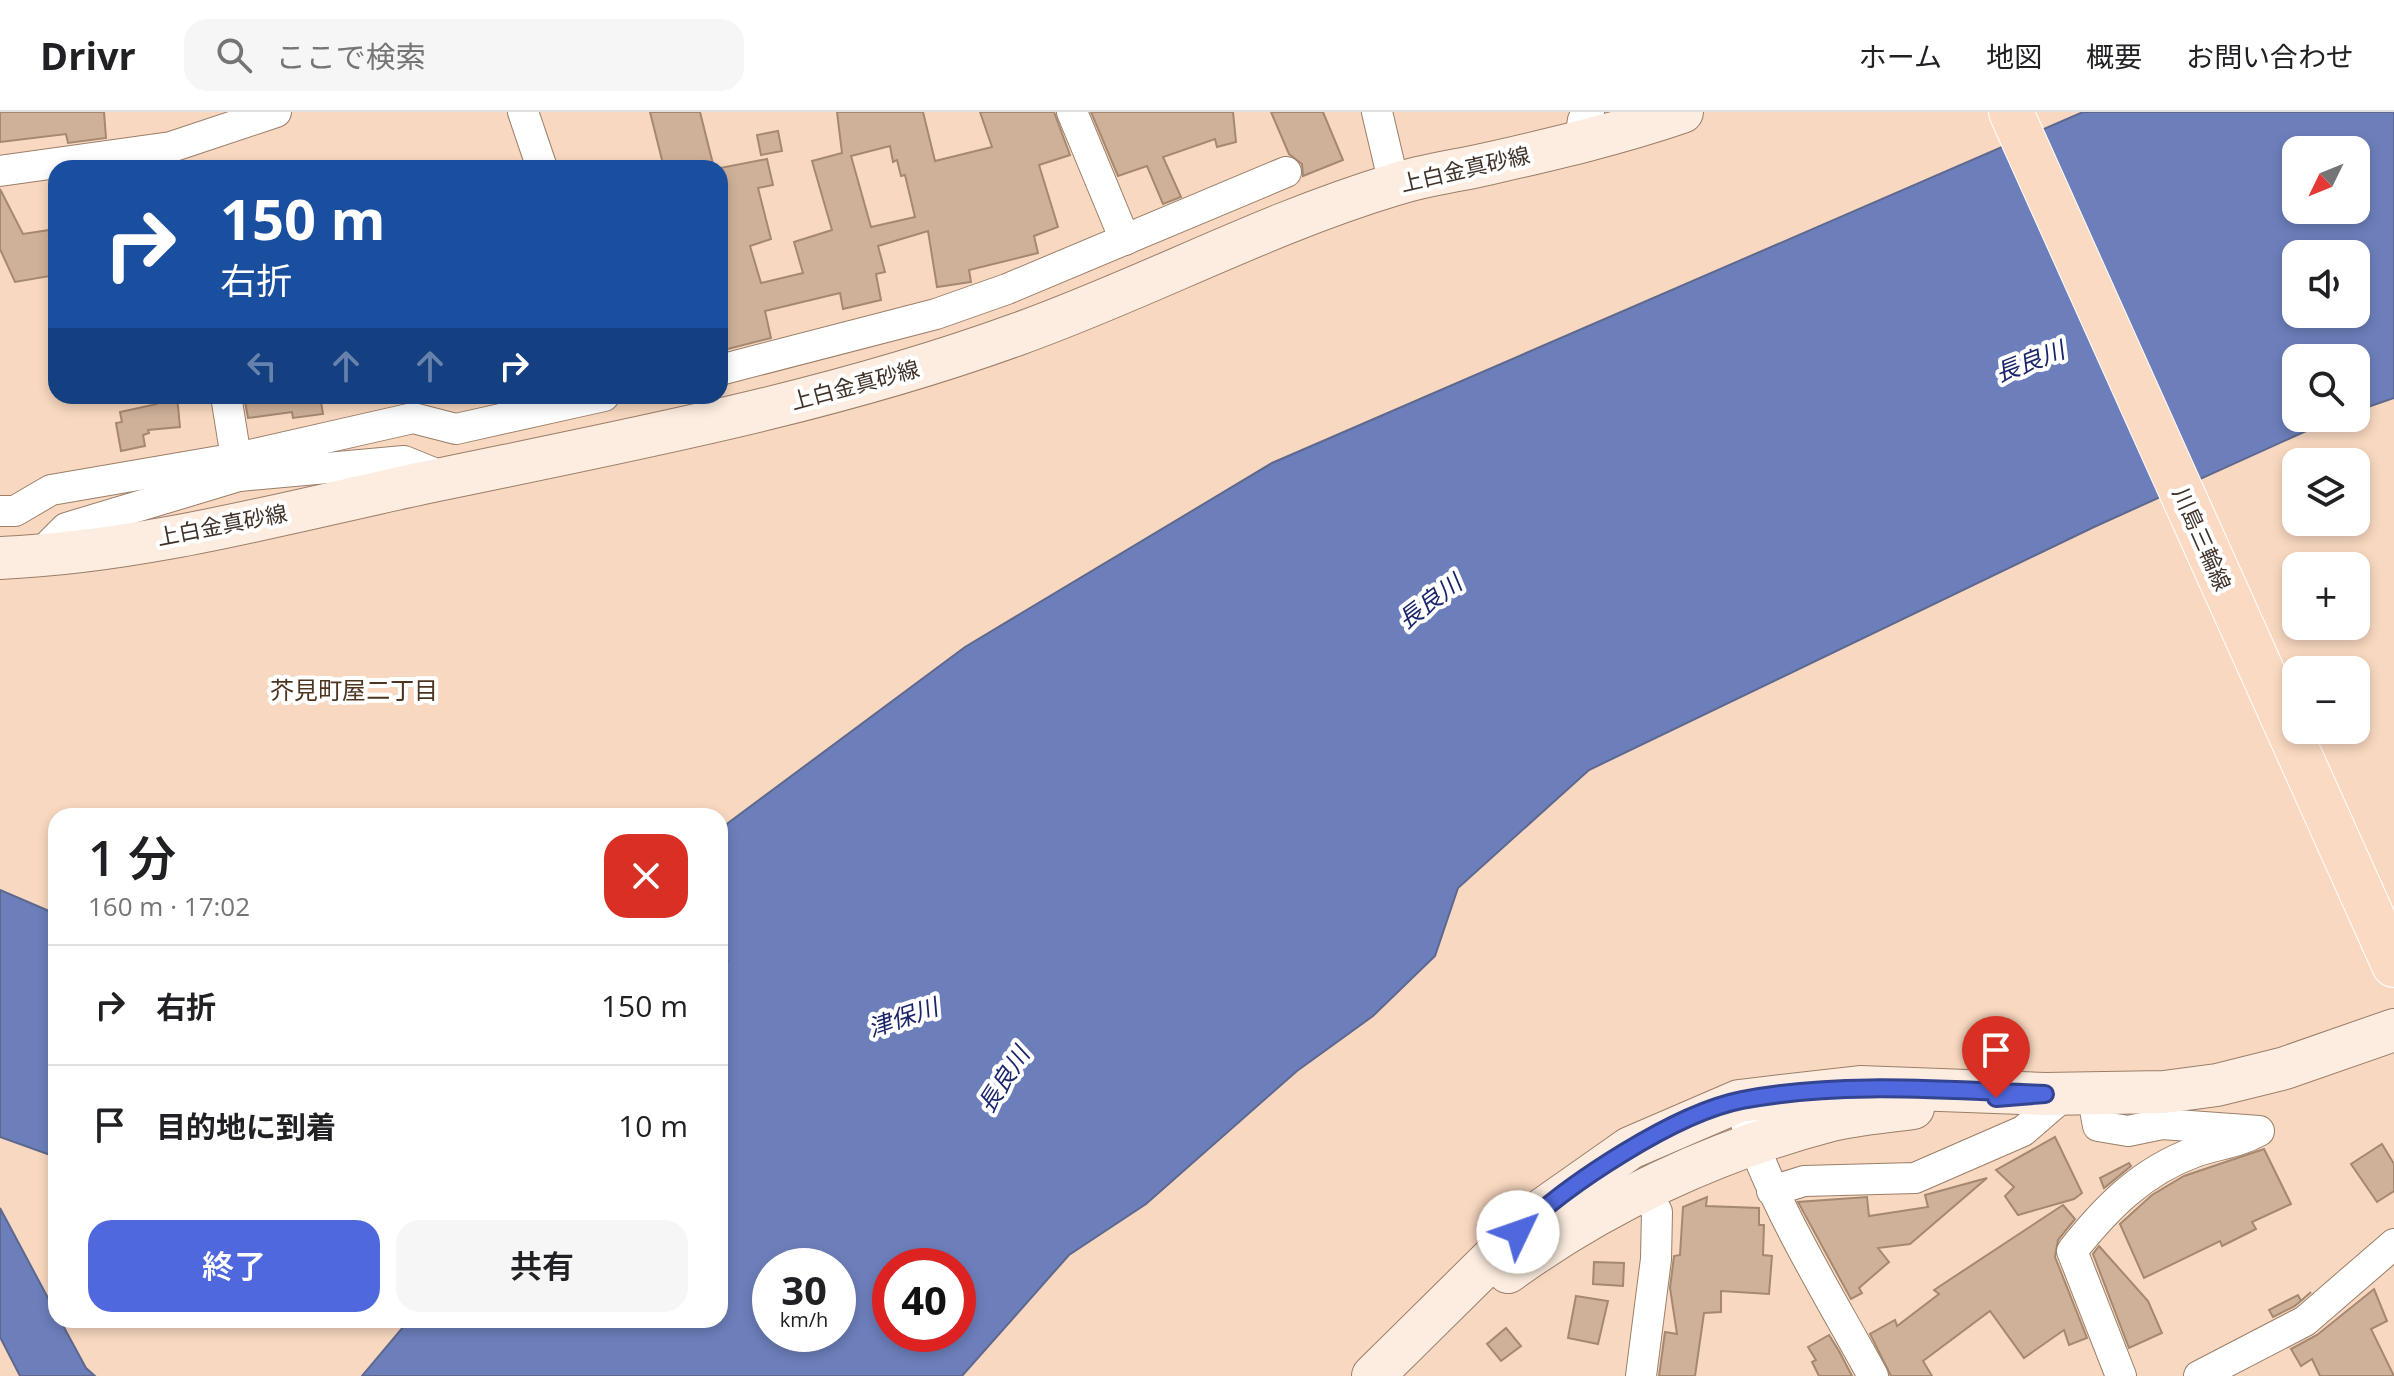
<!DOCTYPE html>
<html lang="ja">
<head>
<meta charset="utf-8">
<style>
	body { margin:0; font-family:"Open Sans","Noto Sans JP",sans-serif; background:#f6f6f6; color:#202124; height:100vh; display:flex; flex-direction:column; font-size:30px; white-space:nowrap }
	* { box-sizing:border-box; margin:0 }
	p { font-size:26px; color:#757577 }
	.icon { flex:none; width:44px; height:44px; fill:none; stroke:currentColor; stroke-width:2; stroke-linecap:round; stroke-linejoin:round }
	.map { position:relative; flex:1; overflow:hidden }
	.sheet { position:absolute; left:48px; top:696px; width:680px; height:520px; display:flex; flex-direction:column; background:#fff; border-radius:24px; box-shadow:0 4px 12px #0003 }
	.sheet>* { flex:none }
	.top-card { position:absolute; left:48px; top:48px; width:680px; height:244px; border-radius:24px; box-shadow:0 4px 12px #0003; background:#1a4fa0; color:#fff; overflow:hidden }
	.needle { width:52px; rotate:227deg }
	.controls { position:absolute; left:2282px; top:24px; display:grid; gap:16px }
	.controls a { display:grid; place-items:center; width:88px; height:88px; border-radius:16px; background:#fff; box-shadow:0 4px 12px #0003; font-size:40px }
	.speed { position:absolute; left:752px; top:1136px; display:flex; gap:16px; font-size:40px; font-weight:700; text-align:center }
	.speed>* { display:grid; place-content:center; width:104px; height:104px; border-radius:50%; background:#fff; box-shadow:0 4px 12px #0003; line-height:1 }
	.speed small { font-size:20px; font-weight:400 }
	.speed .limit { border:12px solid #d22; background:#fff; color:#111 }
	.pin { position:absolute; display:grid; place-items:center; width:68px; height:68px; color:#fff; margin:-82px -34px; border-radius:50% 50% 50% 0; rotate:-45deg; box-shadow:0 0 8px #0007 }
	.pin .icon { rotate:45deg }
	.me { position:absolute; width:88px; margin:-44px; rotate:48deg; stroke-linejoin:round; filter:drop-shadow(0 0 6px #0008) }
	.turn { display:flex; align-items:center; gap:28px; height:168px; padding:0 40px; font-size:36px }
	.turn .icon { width:104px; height:104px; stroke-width:2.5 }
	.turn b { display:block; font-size:56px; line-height:68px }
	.lanes { display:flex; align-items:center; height:76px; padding:0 40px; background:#0003; justify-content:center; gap:40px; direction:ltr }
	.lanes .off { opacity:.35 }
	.round { display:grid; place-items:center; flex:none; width:84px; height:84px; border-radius:24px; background:#f6f6f6 }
	.summary { display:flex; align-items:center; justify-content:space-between; height:136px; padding:0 40px }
	h1 { font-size:48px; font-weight:600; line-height:60px }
	.cta { display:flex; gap:16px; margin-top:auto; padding:16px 40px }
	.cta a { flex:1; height:92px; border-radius:24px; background:#4f68dd; color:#fff; font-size:32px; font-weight:600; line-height:92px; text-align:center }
	.cta a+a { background:#f6f6f6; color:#202124 }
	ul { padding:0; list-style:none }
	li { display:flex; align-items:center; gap:24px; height:120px; padding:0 40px; border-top:2px solid #e0e0e0 }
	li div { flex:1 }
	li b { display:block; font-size:30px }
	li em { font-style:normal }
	header { display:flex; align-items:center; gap:48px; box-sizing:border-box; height:112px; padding:0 40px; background:#fff; border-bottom:2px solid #e0e0e0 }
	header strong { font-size:38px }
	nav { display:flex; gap:44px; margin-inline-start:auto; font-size:28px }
	.search { width:560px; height:72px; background:#f6f6f6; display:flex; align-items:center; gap:20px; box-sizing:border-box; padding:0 28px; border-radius:24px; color:#757577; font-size:30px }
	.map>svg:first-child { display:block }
	.water { fill:#6c7fba; stroke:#5e688e; stroke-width:2; fill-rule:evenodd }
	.building { fill:#cfb199; stroke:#a58871; stroke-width:2; fill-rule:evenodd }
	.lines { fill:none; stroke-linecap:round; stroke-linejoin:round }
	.street-casing { stroke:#9b7e68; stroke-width:32 }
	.secondary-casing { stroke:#9b7e68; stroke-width:44 }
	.primary-casing { stroke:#fff; stroke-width:46 }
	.street { stroke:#fff; stroke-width:30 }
	.secondary { stroke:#fdede0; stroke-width:42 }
	.primary { stroke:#fadac2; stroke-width:44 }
	.route-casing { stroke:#334490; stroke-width:20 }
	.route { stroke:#4f68dd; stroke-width:14 }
	.labels { text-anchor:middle; stroke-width:8; stroke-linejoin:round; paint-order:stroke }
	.street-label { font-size:22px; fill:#3f3229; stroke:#fff }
	.water-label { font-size:24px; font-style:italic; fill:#19246b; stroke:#fff }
	.neighbourhood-label { font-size:24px; fill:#4d341f; stroke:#fff }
</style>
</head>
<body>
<header>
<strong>Drivr</strong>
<div class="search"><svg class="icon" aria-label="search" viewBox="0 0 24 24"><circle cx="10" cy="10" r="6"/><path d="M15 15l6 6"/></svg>ここで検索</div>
<nav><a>ホーム</a><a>地図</a><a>概要</a><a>お問い合わせ</a></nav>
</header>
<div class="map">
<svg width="2394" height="1264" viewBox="0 0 2394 1264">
	<rect width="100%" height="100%" fill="#f8d8c0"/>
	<!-- water -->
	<g class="water">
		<path d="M2083,0H2394V286L2356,299V246H2296V306H2335L2094,415L1589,658L1458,776L1435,844L1373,904L1297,959L1146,1092L1069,1143L962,1264H362L409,1208H720V849L727,848L720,842V717L965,535L1272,351ZM2296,38H2356V98H2296ZM2296,142H2356V202H2296ZM770,1154H838V1222H770ZM890,1154H958V1222H890Z"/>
		<path d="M0,778L56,802V1045L0,1025Z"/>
		<path d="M0,1096L56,1201V1208H60L86,1256L95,1264H20L0,1225Z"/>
	</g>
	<!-- building -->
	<g class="building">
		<path d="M0,0H104L106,26L68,31L66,22L0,30Z"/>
		<path d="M650,0H700L714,56H664Z"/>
		<path d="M837,0H923L935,49L992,35L980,0H1054L1070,43L1039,53L1058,115L1034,124L1038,141L969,158L971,170L937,175L928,119L878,134L885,160L876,162L881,188L843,197L840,181L765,199L771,226L720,239V56L767,47L773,73L758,76L771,127L750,134L761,171L803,161L794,130L832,118L812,49L842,41ZM890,34L893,50L897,48L901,64L905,63L915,105L871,115L851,44Z"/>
		<path d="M1091,0H1233L1236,30L1217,35L1215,27L1163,45L1181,85L1163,92L1147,54L1118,64Z"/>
		<path d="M1271,0H1323L1343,48L1303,64L1302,52L1289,42Z"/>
		<path d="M778,19L782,39L761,43L757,23Z"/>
		<path d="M0,77L23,122L56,117V163L15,170L0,137Z"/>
		<path d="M156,284H177L180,315L148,318L149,321L143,323L145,334L121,339L116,311L122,310L120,300L157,292Z"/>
		<path d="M244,284H320L323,302L293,306L292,300L248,306Z"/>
		<path d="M2055,1025L2082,1081L2074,1087L2018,1103L2005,1084L2014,1075L1996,1058Z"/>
		<path d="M2382,1032L2394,1052V1079L2377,1090L2351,1052Z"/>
		<path d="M2264,1037L2291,1092L2252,1110L2256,1117L2222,1134L2220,1129L2144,1166L2120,1112L2152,1083L2184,1064Z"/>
		<path d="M2129,1051L2131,1054L2104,1076L2100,1066Z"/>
		<path d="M1987,1066L1910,1132L1878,1136L1889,1150L1859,1176L1862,1181L1851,1187L1798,1090L1867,1085L1869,1104L1928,1095L1925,1083Z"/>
		<path d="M1707,1085L1706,1094L1759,1096V1113H1764L1763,1143L1772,1144L1769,1182L1721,1179V1200L1704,1201L1695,1264H1659L1665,1220L1677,1222L1670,1176L1674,1144L1680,1143L1683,1095Z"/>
		<path d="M2063,1093L2075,1107L2058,1128L2055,1145L2087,1226L2069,1233L2064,1218L2024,1246L1990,1199L1923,1249L1932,1264H1891L1870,1222L1895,1208L1897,1214L1939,1182L1934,1178Z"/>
		<path d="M2099,1134L2148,1189L2162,1221L2129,1236L2093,1142Z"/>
		<path d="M1594,1150L1624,1151L1623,1174L1593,1172Z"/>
		<path d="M2374,1177L2387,1209L2371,1217L2394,1264H2320L2312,1247L2301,1254L2291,1237L2317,1223Z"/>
		<path d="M2311,1180L2295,1194L2273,1205L2269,1198L2298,1183L2301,1189Z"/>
		<path d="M1576,1184L1608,1189L1598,1232L1568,1226Z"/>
		<path d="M1506,1216L1521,1234L1501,1249L1487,1232Z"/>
		<path d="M1829,1223L1839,1239L1852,1264H1819L1812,1250L1816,1248L1808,1235Z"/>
	</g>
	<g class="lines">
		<!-- street casing -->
		<g class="street-casing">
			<g id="street">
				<path d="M523,0L542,56"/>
				<path d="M1072,0L1125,128"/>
				<path d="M1377,0L1394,72"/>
				<path d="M1579,32L1583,8L1589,0"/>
				<path d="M0,59L171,35L276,0"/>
				<path d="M720,258L936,202L1007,177L1286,60"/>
				<path d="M226,284L239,364L404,349L446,366"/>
				<path d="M0,399H15L51,378L237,346L413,306L456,317L604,284"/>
				<path d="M37,445L66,416L239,364"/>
				<path d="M2092,981L2098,1014L2128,1019L2162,1012L2259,1019C2237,1031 2218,1032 2195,1040C2142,1059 2106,1096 2072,1139L2121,1264"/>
				<path d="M1739,989C1768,1087 1824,1174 1873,1264"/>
				<path d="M1772,1079L1804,1069L1915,1066L2023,1019L2067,981"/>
				<path d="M1641,1264L1656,1147L1657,1100L1645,1078"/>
				<path d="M2199,1264L2305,1209L2394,1132"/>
			</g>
		</g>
		<!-- secondary casing -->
		<g class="secondary-casing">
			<g id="secondary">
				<path d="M0,446C142,440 284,401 423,371C623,329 826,292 1018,222C1144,177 1264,112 1393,73C1424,63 1456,59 1487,52C1553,37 1618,22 1682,0"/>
				<path d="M1508,1160C1603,1091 1714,1039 1828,1009C1855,1002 1885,1000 1913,996"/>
				<path d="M1373,1264L1539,1100L1630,1036L1739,989L1860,975L2045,982L2164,980L2217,973L2285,956L2394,918"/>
			</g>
		</g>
		<!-- primary casing -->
		<g class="primary-casing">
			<path id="primary" d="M2011,0L2394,853"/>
		</g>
		<!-- street -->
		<use href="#street" class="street"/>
		<!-- secondary -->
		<use href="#secondary" class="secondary"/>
		<!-- primary -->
		<use href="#primary" class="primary"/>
	</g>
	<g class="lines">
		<!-- route casing -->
		<g class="route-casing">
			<path id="route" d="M1518,1120C1566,1073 1675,1001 1742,988C1842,969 1944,978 2045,982L1996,986"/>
		</g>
		<!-- route -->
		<use href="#route" class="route"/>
	</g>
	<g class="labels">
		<!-- street labels -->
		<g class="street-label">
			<text transform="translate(1465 57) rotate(-13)" y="8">上白金真砂線</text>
			<text transform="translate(855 273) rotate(-15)" y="8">上白金真砂線</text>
			<text transform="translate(222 413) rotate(-11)" y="8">上白金真砂線</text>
			<text transform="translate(2202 427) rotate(66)" y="8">川島三輪線</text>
		</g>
		<!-- water labels -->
		<g class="water-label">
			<text transform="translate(2030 250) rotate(-21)" y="8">長良川</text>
			<text transform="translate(1430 490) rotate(-37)" y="8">長良川</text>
			<text transform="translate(903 906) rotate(-19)" y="8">津保川</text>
			<text transform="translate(1004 968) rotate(-57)" y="8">長良川</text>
		</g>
		<!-- neighbourhood labels -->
		<g class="neighbourhood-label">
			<text x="354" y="587">芥見町屋二丁目</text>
		</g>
	</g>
</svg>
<div class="controls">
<a><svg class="needle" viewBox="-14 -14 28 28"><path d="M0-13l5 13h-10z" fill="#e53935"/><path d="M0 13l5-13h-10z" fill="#757577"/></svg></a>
<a><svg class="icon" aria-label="sound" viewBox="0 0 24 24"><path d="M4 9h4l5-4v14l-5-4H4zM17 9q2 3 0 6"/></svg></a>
<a><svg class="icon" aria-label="search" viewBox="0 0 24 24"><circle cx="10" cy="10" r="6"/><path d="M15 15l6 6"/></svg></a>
<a><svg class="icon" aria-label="layers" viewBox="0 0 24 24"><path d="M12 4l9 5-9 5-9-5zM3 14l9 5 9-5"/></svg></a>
<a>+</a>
<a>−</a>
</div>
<div class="speed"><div>30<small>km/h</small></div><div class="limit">40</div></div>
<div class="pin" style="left:1996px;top:986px;background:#d93025"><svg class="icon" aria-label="arrive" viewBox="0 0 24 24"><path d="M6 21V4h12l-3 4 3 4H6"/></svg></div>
<svg class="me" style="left:1518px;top:1120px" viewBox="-20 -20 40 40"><circle r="19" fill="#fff"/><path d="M0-13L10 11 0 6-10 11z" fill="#4f68dd"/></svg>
<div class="top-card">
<div class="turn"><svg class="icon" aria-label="right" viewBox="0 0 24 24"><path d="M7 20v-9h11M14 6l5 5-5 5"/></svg><div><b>150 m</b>右折</div></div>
<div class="lanes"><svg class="icon off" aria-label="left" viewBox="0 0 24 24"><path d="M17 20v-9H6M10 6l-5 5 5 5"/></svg><svg class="icon off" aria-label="ahead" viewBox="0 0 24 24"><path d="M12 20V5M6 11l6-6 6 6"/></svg><svg class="icon off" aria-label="ahead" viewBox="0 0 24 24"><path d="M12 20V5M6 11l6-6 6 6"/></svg><svg class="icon" aria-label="right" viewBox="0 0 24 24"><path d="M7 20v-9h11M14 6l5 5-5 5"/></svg></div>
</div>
<section class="sheet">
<div class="summary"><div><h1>1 分</h1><p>160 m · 17:02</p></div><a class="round" style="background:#d93025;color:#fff"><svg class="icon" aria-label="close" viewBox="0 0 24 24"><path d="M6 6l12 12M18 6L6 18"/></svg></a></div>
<ul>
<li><svg class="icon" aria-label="right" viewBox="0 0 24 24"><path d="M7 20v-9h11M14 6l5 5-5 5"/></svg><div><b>右折</b></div><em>150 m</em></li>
<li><svg class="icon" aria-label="arrive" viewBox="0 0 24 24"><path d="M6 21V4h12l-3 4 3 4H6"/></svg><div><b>目的地に到着</b></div><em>10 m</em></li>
</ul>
<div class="cta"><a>終了</a><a>共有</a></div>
</section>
</div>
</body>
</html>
